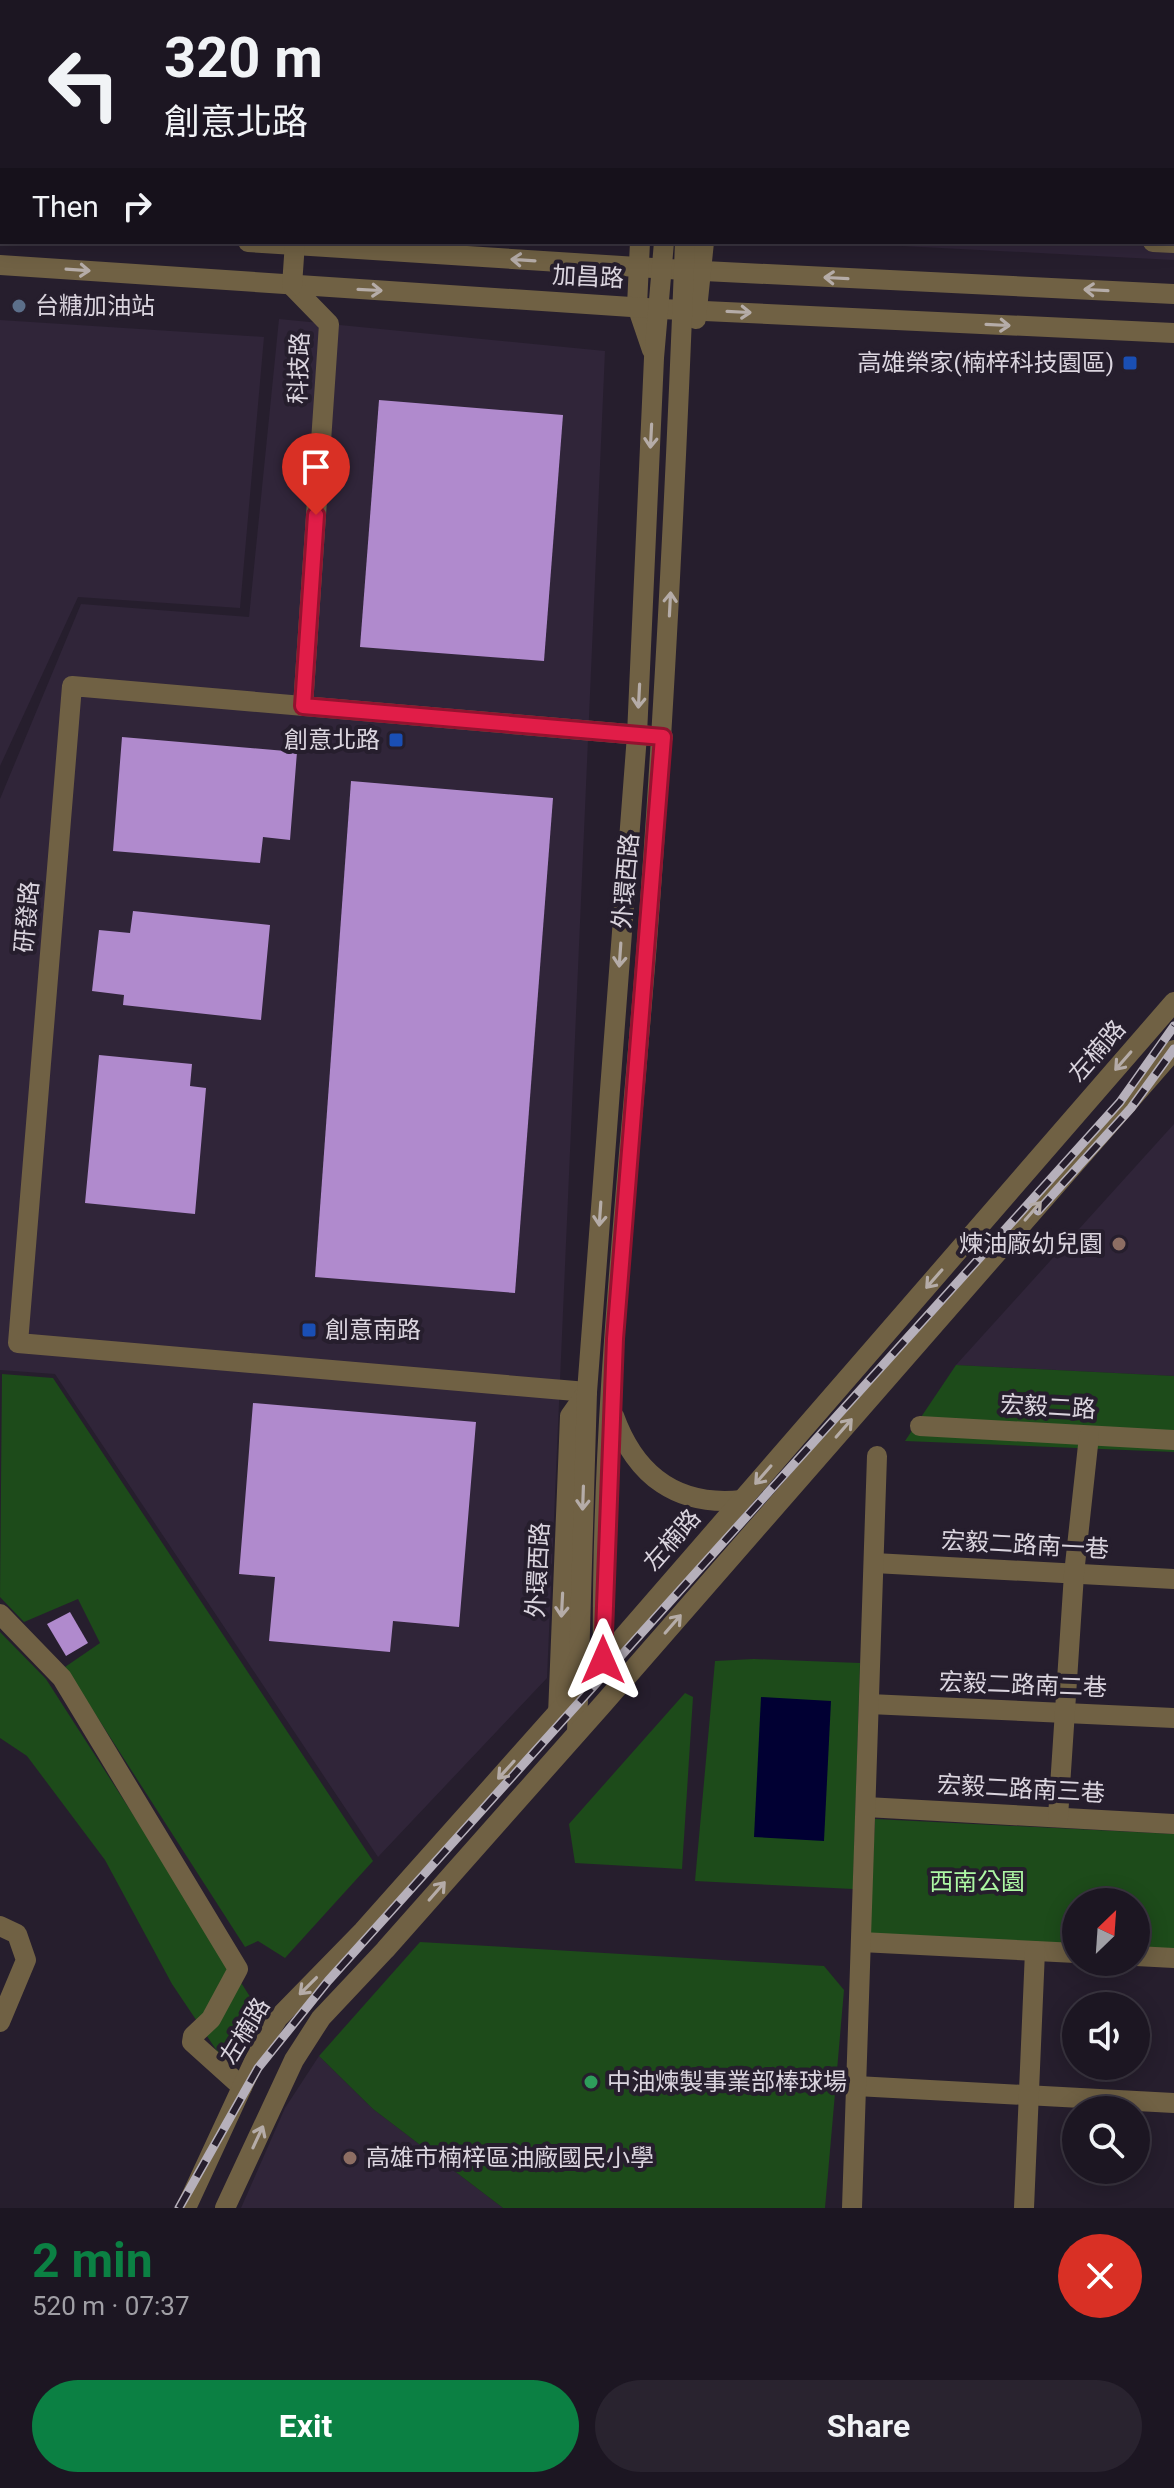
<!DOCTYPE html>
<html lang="en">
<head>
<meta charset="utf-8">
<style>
	body { margin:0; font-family:Roboto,"Noto Sans TC",sans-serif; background:#29232f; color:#f1f3f6; height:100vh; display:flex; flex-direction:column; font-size:30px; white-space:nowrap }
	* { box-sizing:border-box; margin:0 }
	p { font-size:26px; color:#a09fa5 }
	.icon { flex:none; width:44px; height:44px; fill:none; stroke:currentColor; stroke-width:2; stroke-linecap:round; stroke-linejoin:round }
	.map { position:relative; height:2208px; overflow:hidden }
	.panel { display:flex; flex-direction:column; background:#1c1622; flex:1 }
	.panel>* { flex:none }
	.top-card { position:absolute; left:0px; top:0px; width:1174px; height:244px; box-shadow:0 4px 20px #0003,0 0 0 2px #3a3540; background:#1c1622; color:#f1f3f6; overflow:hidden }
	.needle { width:52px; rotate:25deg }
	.fabs { position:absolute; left:1062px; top:1888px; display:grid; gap:16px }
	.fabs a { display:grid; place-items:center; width:88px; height:88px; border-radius:50%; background:#1c1622; box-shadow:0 4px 20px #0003,0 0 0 2px #3a3540; font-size:40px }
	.pin { position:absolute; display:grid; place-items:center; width:68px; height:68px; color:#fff; margin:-82px -34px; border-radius:50% 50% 50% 0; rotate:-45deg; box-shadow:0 0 8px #0007 }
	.pin .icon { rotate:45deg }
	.me { position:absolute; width:88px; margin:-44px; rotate:0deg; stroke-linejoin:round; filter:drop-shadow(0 0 6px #0008) }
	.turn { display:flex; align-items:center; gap:28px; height:168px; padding:0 32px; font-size:36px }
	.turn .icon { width:104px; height:104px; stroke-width:2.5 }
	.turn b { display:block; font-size:56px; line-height:68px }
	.then { display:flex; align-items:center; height:76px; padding:0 32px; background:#0003; gap:16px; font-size:30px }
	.round { display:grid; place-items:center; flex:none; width:84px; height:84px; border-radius:42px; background:#29232f }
	.overview { display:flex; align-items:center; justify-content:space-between; height:136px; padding:0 32px }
	h1 { font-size:48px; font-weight:700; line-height:60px; color:#0b8043 }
	.action { display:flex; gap:16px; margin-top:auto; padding:16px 32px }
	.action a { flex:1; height:92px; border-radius:48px; background:#0b8043; color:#fff; font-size:32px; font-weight:700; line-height:92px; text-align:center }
	.action a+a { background:#29232f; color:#f1f3f6 }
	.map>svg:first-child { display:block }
	.built { fill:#302539 }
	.green { fill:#1d4b1a }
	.water { fill:#010033 }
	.building { fill:#b08acd }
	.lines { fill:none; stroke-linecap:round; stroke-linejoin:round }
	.minor { stroke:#706144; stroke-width:20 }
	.rail-casing { stroke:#b6b0bb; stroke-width:9 }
	.rail { stroke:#261e2d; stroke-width:6; stroke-dasharray:18; stroke-linecap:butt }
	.oneway { stroke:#b5aca8 }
	.route-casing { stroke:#92132f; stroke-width:20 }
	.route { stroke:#e11d48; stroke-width:14 }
	.service-dot { fill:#5c6f8a; stroke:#261e2d; stroke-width:3 }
	.transit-dot { fill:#1a4fb4; stroke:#261e2d; stroke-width:3 }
	.education-dot { fill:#8d6e63; stroke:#261e2d; stroke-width:3 }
	.leisure-dot { fill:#2e9e5b; stroke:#261e2d; stroke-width:3 }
	.labels { text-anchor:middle; stroke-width:8; stroke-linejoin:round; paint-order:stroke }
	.street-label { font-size:24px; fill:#dad4de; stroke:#261e2d }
	.poi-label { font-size:24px; fill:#dad4de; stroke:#261e2d; text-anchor:start }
	.park-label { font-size:24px; fill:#adf8a4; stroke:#261e2d }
</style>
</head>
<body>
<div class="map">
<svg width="1174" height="2208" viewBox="0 0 1174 2208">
	<rect width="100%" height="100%" fill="#261e2d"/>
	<!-- built -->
	<g class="built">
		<path d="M750,0H1174V260L825,242H1172V2Z"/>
		<path d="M279,319L605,351L547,1678L378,1857L55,1374L0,1370V799L81,604L249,617Z"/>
		<path d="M0,320L264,337L240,608L78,597L0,766Z"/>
		<path d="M1174,1124V1376L956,1365Z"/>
		<path d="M319,2056L373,2109L503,2208H241L285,2108Z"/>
	</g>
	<!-- green -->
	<g class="green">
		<path d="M956,1365L1174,1376V1452L905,1441Z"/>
		<path d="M2,1374L53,1378L373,1861L285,1958L258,1941L245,1947L65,1667L100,1643L78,1599L24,1622L0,1597Z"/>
		<path d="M0,1632L46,1679L258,2009L223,2060L172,1984L105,1860L27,1756L0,1738Z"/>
		<path d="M754,1659L860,1663L853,1889L695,1881L715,1661Z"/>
		<path d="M685,1693L693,1697L682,1869L575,1863L569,1824Z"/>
		<path d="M875,1819L1174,1834V1950L1136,1948V1902H1076V1945L869,1935Z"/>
		<path d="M420,1942L824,1966L844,1990L825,2208H503L373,2109L319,2056Z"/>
	</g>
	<!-- water -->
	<path class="water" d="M761,1697L831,1701L824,1841L754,1837Z"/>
	<!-- building -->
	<g class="building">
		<path d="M379,400L563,415L544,661L360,647Z"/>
		<path d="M122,737L297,752L290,840L263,837L260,863L113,851Z"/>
		<path d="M351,781L553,798L515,1293L315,1277Z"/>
		<path d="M133,911L270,925L261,1020L123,1005L124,995L92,991L99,930L130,933Z"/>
		<path d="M99,1055L192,1064L190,1086L206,1088L195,1214L85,1203Z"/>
		<path d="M253,1403L476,1422L459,1627L393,1621L390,1652L269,1641L275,1577L239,1574Z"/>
		<path d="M70,1612L88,1643L66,1656L47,1624Z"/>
	</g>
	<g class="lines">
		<!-- minor -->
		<g class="minor">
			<path d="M4,2V0"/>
			<path d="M314,2V0"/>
			<path d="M652,2V0"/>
			<path d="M677,2V0"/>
			<path d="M698,2V0"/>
			<path d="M717,2V0"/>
			<path d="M778,2L779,0"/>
			<path d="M1160,2V0"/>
			<path d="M1172,37H1174"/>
			<path d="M0,49L2,28"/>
			<path d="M0,225H2"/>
			<path d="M248,242L684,270L1174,294"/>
			<path d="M640,242L637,306L652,350"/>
			<path d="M1153,242L1174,243"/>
			<path d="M0,265L661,309L1174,333"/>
			<path d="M292,286L329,324L303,706"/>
			<path d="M292,286L295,242"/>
			<path d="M696,319L704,242"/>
			<path d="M587,1392L18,1343L72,686L663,737"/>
			<path d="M614,1416C636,1477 678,1507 742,1500"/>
			<path d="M920,1426L1174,1440"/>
			<path d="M874,1563L1174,1579"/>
			<path d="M0,1614L62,1678L238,1969L211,2019L193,2036L192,2042L242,2087"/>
			<path d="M603,1664C600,1423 628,1182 647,942C665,709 676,476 685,242"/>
			<path d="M869,1704L1174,1718"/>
			<path d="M558,1715L570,1416L587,1392"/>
			<path d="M577,1733L587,1392L637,735L654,358L664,242"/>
			<path d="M866,1807L1174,1824"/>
			<path d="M1058,1817L1074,1574L1089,1436"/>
			<path d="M0,1926L17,1934L26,1960L0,2022"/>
			<path d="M861,1942L1076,1953"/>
			<path d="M1136,1956L1174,1958"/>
			<path d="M856,2086L1174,2103"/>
			<path d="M186,2208L263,2042L278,2018L363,1931L558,1712L1174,1002"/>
			<path d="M225,2208L294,2060L321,2018L385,1950L603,1704L1174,1050"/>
			<path d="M852,2208L877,1456"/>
			<path d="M1024,2208L1035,1951"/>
		</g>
		<!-- rail casing -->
		<g class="rail-casing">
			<g id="rail">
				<path d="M1038,1211L1131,1108L1174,1049"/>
				<path d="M179,2208L258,2068L328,1981L1120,1102L1174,1026"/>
			</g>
		</g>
		<!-- rail -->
		<use href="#rail" class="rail"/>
	</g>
	<!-- one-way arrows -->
	<defs><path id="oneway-shaft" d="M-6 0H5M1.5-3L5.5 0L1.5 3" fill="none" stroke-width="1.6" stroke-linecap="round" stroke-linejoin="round" transform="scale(2)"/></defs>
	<g class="oneway">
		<use href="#oneway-shaft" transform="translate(523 260) rotate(-176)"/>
		<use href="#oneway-shaft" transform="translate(78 270) rotate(4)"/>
		<use href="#oneway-shaft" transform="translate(836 278) rotate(-177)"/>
		<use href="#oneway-shaft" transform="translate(370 290) rotate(3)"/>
		<use href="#oneway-shaft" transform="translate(1096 290) rotate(-177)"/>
		<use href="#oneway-shaft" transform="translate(739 312) rotate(3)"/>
		<use href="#oneway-shaft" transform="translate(998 325) rotate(3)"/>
		<use href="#oneway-shaft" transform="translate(651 436) rotate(93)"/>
		<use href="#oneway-shaft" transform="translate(670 604) rotate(-87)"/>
		<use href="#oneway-shaft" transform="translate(639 696) rotate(93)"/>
		<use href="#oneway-shaft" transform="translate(620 955) rotate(94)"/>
		<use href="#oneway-shaft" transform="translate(1123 1061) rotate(131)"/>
		<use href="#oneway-shaft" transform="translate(1033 1211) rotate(-49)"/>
		<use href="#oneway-shaft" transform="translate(600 1214) rotate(94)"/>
		<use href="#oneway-shaft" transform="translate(934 1279) rotate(131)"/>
		<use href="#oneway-shaft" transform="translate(844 1428) rotate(-49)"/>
		<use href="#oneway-shaft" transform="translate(763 1475) rotate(131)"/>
		<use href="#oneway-shaft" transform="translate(583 1498) rotate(92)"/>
		<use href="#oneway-shaft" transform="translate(562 1605) rotate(93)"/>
		<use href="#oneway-shaft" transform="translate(673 1624) rotate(-49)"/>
		<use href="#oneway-shaft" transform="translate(506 1770) rotate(132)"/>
		<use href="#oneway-shaft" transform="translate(437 1891) rotate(-49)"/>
		<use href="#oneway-shaft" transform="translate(308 1986) rotate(135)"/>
		<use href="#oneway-shaft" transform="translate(258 2137) rotate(-65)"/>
	</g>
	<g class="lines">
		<!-- route casing -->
		<g class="route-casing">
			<path id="route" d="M316,515L303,706L663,737L615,1339L603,1660"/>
		</g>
		<!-- route -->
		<use href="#route" class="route"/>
	</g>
	<!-- markers -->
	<circle class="service-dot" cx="19" cy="306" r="8"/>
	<g class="transit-dot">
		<rect x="1122" y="355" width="16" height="16" rx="4"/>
		<rect x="388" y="732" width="16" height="16" rx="4"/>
		<rect x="301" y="1322" width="16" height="16" rx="4"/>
	</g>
	<g class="education-dot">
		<circle cx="1119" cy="1244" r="8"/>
		<circle cx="350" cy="2158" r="8"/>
	</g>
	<circle class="leisure-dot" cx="591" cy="2082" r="8"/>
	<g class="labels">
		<!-- street labels -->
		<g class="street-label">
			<text transform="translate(588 277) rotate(3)" y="8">加昌路</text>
			<text transform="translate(299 368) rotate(-88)" y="8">科技路</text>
			<text transform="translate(626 881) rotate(-85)" y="8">外環西路</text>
			<text transform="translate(27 917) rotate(-85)" y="8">研發路</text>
			<text transform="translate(1097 1051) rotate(-49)" y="8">左楠路</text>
			<text transform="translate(1048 1407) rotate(3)" y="8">宏毅二路</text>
			<text transform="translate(672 1540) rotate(-49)" y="8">左楠路</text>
			<text transform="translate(1025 1545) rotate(3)" y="8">宏毅二路南一巷</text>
			<text transform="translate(538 1570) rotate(-87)" y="8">外環西路</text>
			<text transform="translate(1023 1685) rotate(2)" y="8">宏毅二路南二巷</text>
			<text transform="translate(1021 1789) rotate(3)" y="8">宏毅二路南三巷</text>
			<text transform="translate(245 2031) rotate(-59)" y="8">左楠路</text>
		</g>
		<!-- poi labels -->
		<g class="poi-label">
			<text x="35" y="314">台糖加油站</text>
			<text x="1114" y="371" text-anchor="end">高雄榮家(楠梓科技園區)</text>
			<text x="380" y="748" text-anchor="end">創意北路</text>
			<text x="1103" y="1252" text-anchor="end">煉油廠幼兒園</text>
			<text x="325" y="1338">創意南路</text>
			<text x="607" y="2090">中油煉製事業部棒球場</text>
			<text x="366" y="2166">高雄市楠梓區油廠國民小學</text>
		</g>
		<!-- park labels -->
		<g class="park-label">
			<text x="977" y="1890">西南公園</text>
		</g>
	</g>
</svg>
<div class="fabs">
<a><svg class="needle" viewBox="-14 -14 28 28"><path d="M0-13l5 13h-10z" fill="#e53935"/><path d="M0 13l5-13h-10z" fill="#a09fa5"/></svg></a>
<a><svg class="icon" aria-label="sound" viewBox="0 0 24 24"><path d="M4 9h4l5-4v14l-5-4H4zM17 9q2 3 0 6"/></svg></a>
<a><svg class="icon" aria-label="search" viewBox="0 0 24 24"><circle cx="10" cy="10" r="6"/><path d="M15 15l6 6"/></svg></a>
</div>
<div class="pin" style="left:316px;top:515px;background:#d93025"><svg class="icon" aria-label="arrive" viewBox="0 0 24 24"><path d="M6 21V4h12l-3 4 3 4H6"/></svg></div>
<svg class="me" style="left:603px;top:1660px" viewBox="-20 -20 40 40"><path d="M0-17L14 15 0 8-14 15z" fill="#e11d48" stroke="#fff" stroke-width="4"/></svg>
<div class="top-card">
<div class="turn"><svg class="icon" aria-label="left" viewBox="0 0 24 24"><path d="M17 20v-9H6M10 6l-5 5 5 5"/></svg><div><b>320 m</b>創意北路</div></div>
<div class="then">Then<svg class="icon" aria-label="right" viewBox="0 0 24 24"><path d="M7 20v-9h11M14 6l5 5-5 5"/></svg></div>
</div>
</div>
<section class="panel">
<div class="overview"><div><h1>2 min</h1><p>520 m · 07:37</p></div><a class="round" style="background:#d93025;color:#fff"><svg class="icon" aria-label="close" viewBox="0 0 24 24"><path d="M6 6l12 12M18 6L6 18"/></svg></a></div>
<div class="action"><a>Exit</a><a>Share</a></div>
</section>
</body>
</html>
